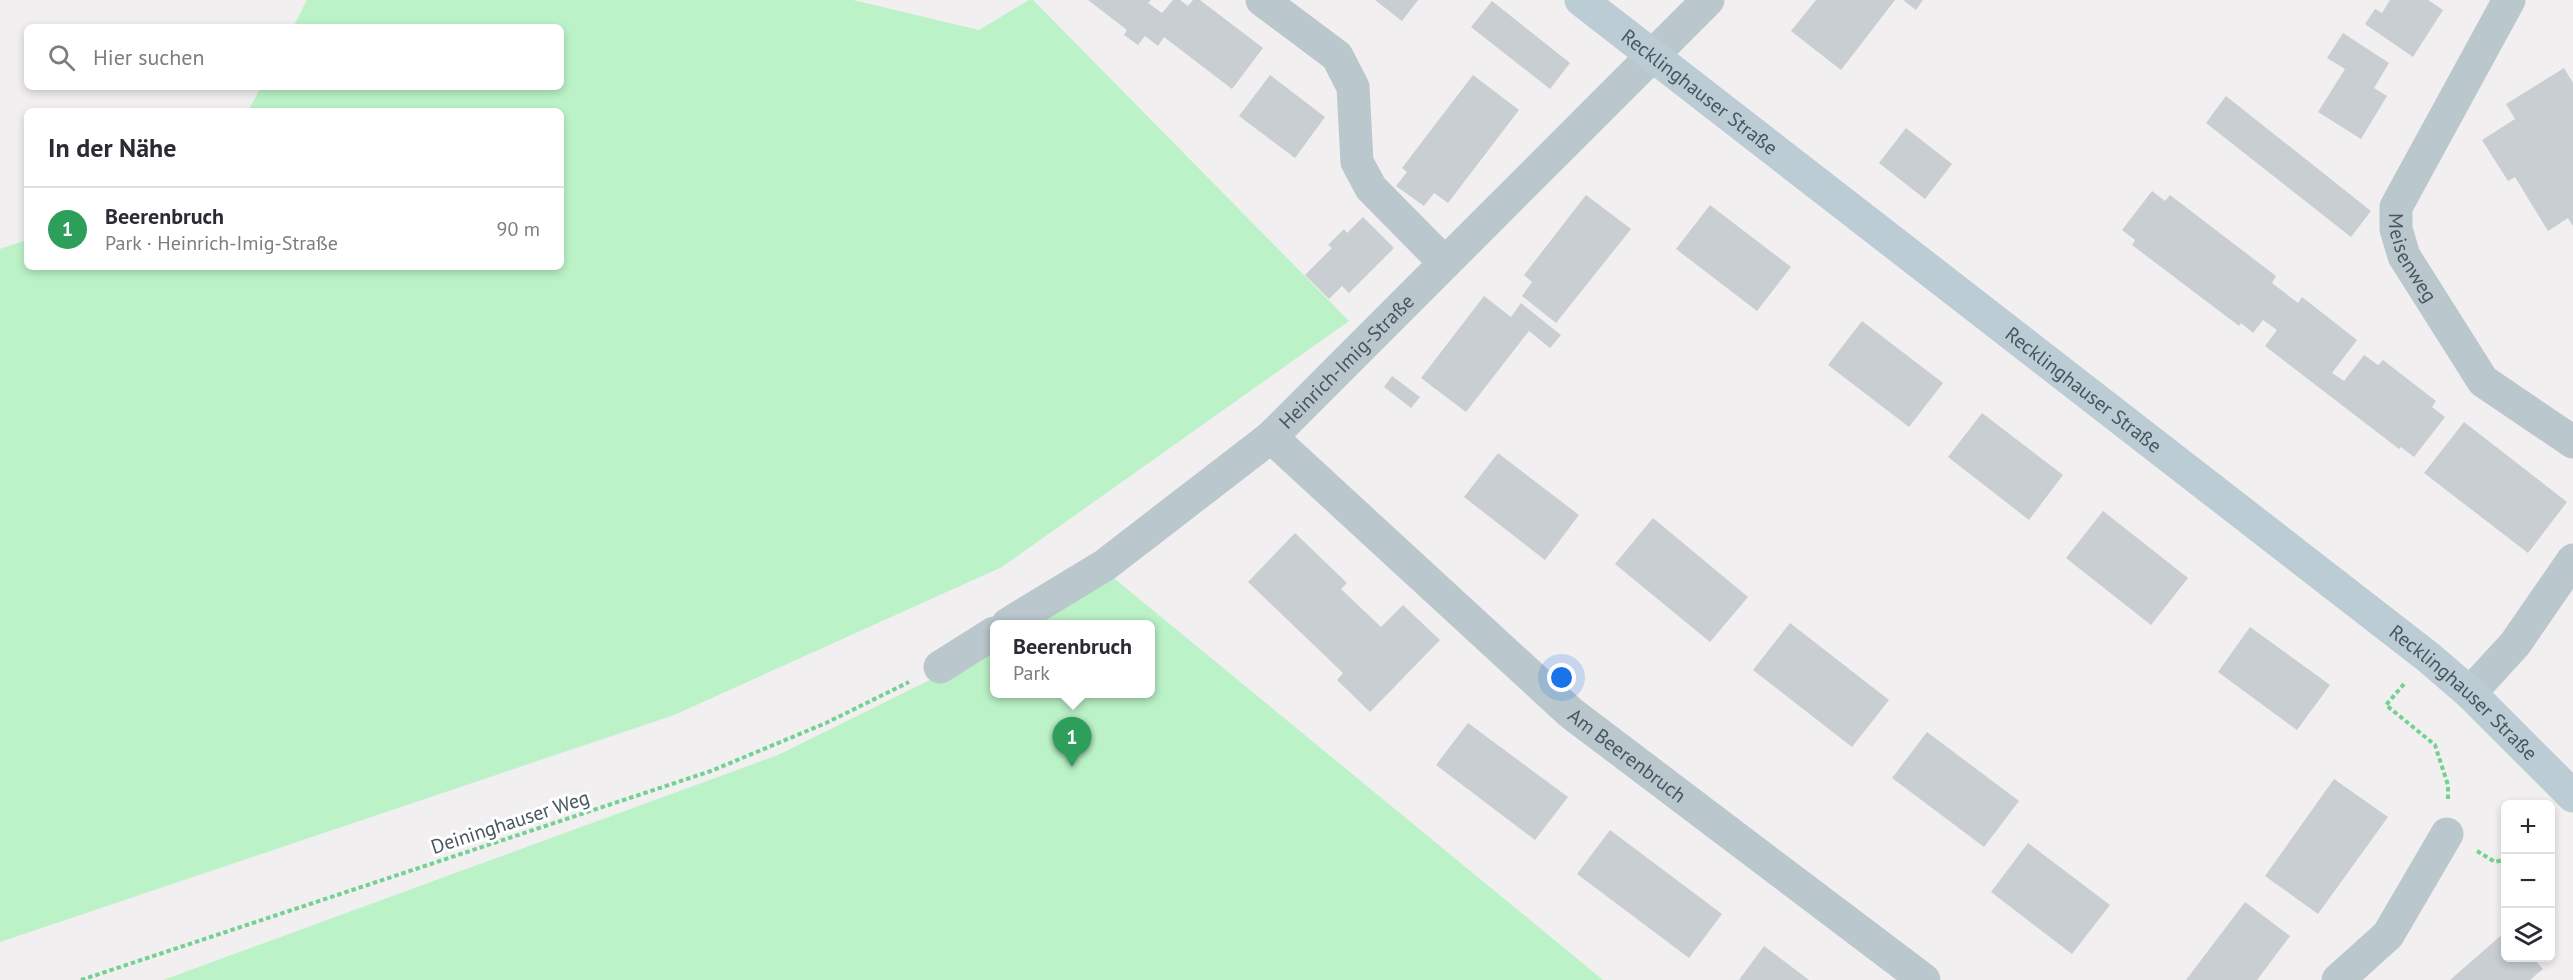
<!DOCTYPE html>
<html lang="de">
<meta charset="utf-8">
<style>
:root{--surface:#fff;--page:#f7f7f7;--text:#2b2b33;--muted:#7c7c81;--line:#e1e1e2;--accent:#0e98ed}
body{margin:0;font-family:"PT Sans",sans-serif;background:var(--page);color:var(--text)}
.controls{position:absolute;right:18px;bottom:18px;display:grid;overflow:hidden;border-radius:9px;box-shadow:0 3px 9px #0003}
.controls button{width:54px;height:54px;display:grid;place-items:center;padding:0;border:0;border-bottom:2px solid var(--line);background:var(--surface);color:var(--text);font:30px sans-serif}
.you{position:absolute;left:1562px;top:678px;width:21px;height:21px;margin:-15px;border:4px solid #fff;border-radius:50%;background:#1a73e8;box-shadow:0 0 0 9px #1a73e833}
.badge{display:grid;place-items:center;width:39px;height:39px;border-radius:50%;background:var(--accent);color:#fff;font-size:20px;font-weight:700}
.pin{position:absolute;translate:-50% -50px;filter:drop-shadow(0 2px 3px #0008)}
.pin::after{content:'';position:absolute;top:32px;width:21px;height:18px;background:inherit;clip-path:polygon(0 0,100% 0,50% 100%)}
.popup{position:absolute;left:990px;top:620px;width:165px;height:78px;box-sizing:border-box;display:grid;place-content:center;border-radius:9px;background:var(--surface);filter:drop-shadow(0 2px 4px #0005);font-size:20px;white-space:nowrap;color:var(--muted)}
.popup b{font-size:22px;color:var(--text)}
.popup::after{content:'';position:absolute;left:50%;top:100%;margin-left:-12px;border:12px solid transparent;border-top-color:var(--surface)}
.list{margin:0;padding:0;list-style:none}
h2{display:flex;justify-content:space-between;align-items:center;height:78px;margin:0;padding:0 24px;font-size:26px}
h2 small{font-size:20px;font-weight:400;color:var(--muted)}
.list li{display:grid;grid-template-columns:39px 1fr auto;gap:18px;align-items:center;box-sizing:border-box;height:84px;padding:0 24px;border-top:2px solid var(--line)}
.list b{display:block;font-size:22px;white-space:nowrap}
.list p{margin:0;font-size:20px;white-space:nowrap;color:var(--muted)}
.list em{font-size:20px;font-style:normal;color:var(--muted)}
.icon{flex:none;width:33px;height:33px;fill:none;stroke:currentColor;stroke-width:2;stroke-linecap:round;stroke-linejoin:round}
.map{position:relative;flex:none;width:2573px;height:980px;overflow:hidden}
.search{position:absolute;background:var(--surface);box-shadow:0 3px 9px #0003;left:24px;top:24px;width:540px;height:66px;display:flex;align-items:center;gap:15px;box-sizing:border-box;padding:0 21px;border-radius:9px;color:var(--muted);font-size:22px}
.panel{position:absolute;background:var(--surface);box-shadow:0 3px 9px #0003;left:24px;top:108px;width:540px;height:162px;border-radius:9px}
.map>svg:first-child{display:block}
.green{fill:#bbf2c7}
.building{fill:#c9ced2}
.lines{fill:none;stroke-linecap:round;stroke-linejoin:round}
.path{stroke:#71d291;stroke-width:4;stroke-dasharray:4.5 3;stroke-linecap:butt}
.minor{stroke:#bac7cd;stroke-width:33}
.secondary{stroke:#bcccd4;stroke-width:33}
.labels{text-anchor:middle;stroke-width:6;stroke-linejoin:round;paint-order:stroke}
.street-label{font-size:20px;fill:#46575e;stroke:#fff}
</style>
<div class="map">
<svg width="2573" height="980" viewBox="0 0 2573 980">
<rect width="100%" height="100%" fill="#f2eff0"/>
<g class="green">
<path d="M307,0H853L979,30L1029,0H1033L1349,321L1002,567L674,715L0,942V249L27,240V267H561V111H248L261,87H561V27H293Z"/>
<path d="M1110,575L1603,980H163L778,755L944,673L994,643V694H1150V624H1026Z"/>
</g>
<g class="building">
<path d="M1088,0H1151L1148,3L1162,13L1173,0H1180L1188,6L1193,0H1200L1263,48L1232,89L1164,37L1158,46L1145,36L1138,45L1124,35L1127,30Z"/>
<path d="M1375,0H1418L1402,21Z"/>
<path d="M1816,0H1895L1841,70L1791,31Z"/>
<path d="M1903,0H1923L1916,10Z"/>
<path d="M2390,0H2428L2443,10L2413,57L2365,24L2375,9L2382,13Z"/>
<path d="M1492,1L1570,63L1550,89L1471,27Z"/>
<path d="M2343,33L2389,63L2374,88L2387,96L2361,139L2318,112L2345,69L2327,58Z"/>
<path d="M2564,68L2573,83V226L2568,218L2548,231L2515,177L2508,181L2482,140L2515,119L2506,104Z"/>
<path d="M1270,75L1325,117L1295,158L1239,116Z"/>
<path d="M1473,75L1519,110L1448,203L1434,193L1424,206L1396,186L1407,172L1402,168Z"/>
<path d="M2226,96L2371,211L2351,237L2206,123Z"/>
<path d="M1906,128L1952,164L1925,199L1879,163Z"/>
<path d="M2152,191L2165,201L2170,195L2276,276L2272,283L2298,303L2302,297L2357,340L2332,373L2344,381L2364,355L2378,365L2383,360L2436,401L2432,407L2445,417L2414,457L2401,447L2399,449L2265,346L2277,330L2263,320L2253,333L2241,323L2239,326L2132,245L2135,240L2122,230Z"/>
<path d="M1586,195L1631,229L1556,323L1522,296L1532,282L1524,275Z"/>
<path d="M1710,205L1791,267L1757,311L1676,249Z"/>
<path d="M1363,217L1394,248L1349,293L1342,286L1329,299L1305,275L1332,248L1328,245L1344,229L1347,233Z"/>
<path d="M1484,296L1511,317L1521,303L1561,335L1550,348L1529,331L1466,412L1421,378Z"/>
<path d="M1862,321L1943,383L1909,427L1828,365Z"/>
<path d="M1392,376L1420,397L1411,408L1384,387Z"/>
<path d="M1982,413L2063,475L2029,520L1948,457Z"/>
<path d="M2464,422L2567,502L2528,553L2424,473Z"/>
<path d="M1498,453L1579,515L1545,560L1464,497Z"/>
<path d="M2103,511L2188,578L2151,625L2066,558Z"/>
<path d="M1653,518L1748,597L1710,642L1615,564Z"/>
<path d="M1295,533L1347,583L1341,589L1381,627L1403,605L1440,640L1370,712L1337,680L1343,673L1248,582Z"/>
<path d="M1790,623L1889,700L1852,747L1753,670Z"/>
<path d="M2250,627L2330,685L2297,730L2218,672Z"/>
<path d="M1468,723L1568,797L1535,840L1436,765Z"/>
<path d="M1927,732L2019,801L1984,847L1892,778Z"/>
<path d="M2334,779L2388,817L2318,914L2265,876Z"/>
<path d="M1610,830L1722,914L1689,958L1577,874Z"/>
<path d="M2028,843L2110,905L2072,954L1991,892Z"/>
<path d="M2245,902L2290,936L2257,980H2186Z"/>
<path d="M2505,932L2506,958H2533L2543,969L2530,980H2450Z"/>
<path d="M1764,946L1809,980H1739Z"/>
</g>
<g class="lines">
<g class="path">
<path d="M2404,684L2386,705L2435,745L2448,785V801"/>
<path d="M2477,851L2495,862L2506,859"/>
<path d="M81,980L711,771L826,723L909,682"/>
</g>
<g class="minor">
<path d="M1262,0L1337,56L1353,87L1357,162L1371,188L1445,263"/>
<path id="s1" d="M2509,0L2396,207V229L2404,256L2483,381L2573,442"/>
<path id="s2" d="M1271,437L1571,713L1924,980"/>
<path id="s3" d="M1008,624L1105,565L1271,437L1708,0"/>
<path d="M940,667L994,633"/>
<path d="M2470,693L2515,644L2573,560"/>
<path d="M2338,980L2388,935L2447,834"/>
</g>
<path class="secondary" id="s4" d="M1581,0L2428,657L2470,693L2573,796"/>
</g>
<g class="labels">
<g class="street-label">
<text dy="7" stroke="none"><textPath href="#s4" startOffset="150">Recklinghauser Straße</textPath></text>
<text dy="7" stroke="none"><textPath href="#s1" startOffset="290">Meisenweg</textPath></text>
<text dy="7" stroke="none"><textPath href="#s3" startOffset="430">Heinrich-Imig-Straße</textPath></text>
<text dy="7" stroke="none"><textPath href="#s4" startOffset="636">Recklinghauser Straße</textPath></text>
<text dy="7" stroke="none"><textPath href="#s4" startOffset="1122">Recklinghauser Straße</textPath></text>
<text dy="7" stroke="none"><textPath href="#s2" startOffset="478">Am Beerenbruch</textPath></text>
<text transform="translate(510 822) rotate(-18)" y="7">Deininghauser Weg</text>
</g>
</g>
</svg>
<div class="controls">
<button>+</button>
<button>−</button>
<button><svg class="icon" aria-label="layers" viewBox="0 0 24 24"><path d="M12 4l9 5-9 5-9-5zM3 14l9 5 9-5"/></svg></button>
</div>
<div class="you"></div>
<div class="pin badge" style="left:1072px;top:767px;background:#2e9e5b">1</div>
<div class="popup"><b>Beerenbruch</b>Park</div>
<div class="search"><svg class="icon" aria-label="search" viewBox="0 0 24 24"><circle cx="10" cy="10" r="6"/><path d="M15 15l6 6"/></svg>Hier suchen</div>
<section class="panel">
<h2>In der Nähe<small></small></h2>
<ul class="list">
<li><span class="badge" style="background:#2e9e5b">1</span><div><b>Beerenbruch</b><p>Park · Heinrich-Imig-Straße</p></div><em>90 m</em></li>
</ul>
</section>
</div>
